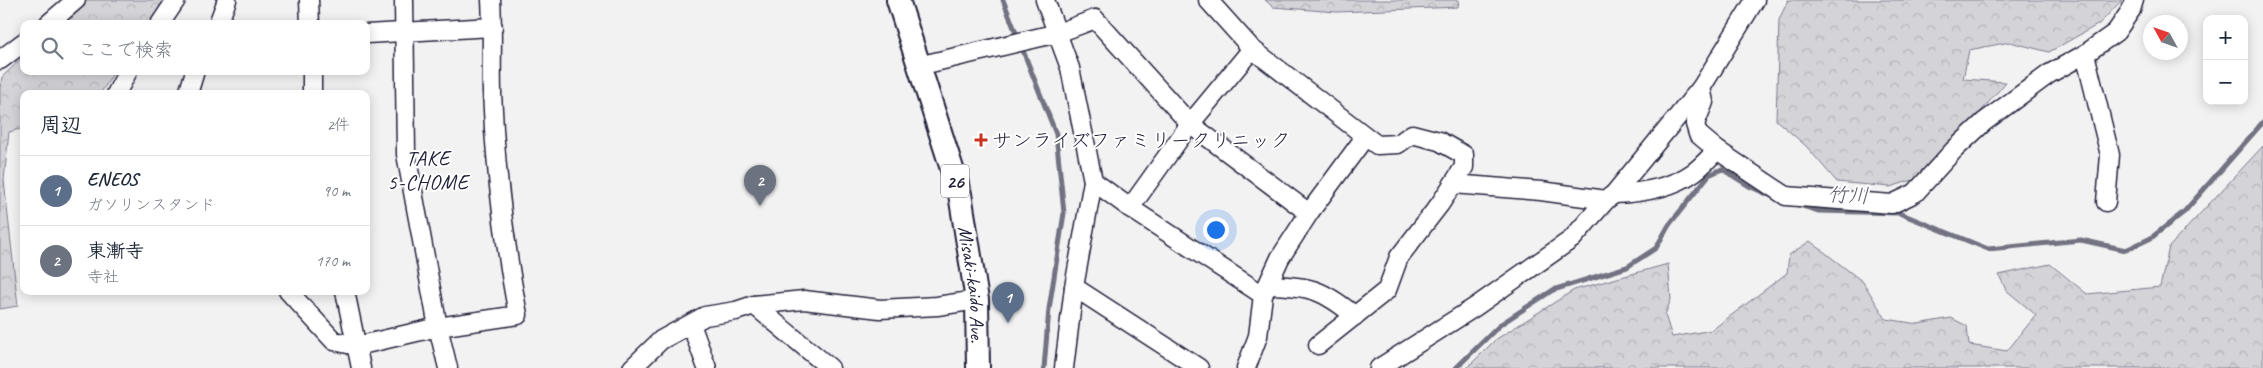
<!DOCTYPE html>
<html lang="ja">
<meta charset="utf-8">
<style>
:root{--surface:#fff;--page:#f2f2f3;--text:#1f2937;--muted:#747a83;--line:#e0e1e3;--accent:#c8321e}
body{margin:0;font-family:Caveat,"Klee One",sans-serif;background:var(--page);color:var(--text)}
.controls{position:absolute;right:15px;top:15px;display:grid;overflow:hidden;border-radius:10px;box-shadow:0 2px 12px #0003}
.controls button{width:45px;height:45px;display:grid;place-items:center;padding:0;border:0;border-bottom:1px solid var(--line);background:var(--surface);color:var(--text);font:25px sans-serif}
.compass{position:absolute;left:2143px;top:15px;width:45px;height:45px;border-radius:50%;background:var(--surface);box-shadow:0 2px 12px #0003;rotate:310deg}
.you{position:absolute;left:1215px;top:229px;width:18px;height:18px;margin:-12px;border:4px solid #fff;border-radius:50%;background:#1a73e8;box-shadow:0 0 0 8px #1a73e833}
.badge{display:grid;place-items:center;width:32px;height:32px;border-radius:50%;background:var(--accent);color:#fff;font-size:16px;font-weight:700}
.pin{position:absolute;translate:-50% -41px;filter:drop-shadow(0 1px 2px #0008)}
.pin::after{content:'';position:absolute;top:26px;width:18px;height:15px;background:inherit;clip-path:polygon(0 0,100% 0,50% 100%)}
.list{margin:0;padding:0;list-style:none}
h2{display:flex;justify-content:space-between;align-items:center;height:65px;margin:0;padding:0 20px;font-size:21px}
h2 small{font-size:16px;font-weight:400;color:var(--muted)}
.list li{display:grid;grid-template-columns:32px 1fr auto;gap:15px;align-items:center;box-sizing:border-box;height:70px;padding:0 20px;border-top:1px solid var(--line)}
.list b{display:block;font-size:19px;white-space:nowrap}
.list p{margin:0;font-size:16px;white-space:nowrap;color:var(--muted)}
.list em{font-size:16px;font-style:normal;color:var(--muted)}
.icon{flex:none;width:28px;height:28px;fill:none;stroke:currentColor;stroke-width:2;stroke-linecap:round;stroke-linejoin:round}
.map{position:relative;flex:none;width:2263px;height:368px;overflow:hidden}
.search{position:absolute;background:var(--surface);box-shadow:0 2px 12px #0003;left:20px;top:20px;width:350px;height:55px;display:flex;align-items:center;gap:12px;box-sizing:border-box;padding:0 18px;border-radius:10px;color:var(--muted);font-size:19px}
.panel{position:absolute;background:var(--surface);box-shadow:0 2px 12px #0003;left:20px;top:90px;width:350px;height:205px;border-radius:10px}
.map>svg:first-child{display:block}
.forest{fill:url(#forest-crowns);stroke:#7a7a8a}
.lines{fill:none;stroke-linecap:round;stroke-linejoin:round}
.stream{stroke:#727282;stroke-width:5}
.minor-casing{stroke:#22223b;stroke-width:21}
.major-casing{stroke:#22223b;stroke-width:26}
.minor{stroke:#fff;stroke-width:18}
.major{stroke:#fff;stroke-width:22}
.poi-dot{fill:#c8321e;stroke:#fff;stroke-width:2}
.labels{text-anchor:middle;stroke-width:4;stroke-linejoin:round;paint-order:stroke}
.shield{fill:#fff;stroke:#646476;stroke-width:1}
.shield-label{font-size:19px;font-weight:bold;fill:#22223b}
.poi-label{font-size:20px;fill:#22223b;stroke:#fff;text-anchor:start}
.street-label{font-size:20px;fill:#22223b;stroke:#fff}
.neighbourhood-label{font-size:21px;letter-spacing:1px;fill:#22223b;stroke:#fff}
.water-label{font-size:21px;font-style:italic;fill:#58586b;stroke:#fff}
</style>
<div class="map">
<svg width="2263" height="368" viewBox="0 0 2263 368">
<defs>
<pattern id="forest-crowns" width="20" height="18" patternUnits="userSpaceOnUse" patternTransform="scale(1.25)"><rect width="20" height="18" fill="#d3d3d8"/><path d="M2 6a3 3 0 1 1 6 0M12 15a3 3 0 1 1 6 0" fill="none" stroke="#b5b5ba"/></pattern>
</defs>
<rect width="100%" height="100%" fill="#f2f2f3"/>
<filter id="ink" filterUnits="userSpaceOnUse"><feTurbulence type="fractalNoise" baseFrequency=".02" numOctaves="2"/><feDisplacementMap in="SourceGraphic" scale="10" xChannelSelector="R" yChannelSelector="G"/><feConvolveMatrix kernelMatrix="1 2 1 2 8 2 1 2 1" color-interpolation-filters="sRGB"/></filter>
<g filter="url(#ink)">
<g class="forest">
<path d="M83,0H164L148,24H58Z"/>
<path d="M1265,0H1459L1458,7L1337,12L1273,7Z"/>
<path d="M1788,0H2122L2099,24L2049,52L2010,42L1969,50L1963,79L2006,82L1926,176L1890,187L1837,182L1806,146L1776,120L1779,20Z"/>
<path d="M24,56V71H115L100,94H24V128L9,132L4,180L18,306L0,309V88L2,77Z"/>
<path d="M2263,146V368H1467L1495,340L1574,290L1668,264L1671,299L1665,315L1672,337L1712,330L1787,273L1789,255L1810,241L1863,282L1886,319L1918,324L1951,318L1967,326L1969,345L2007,351L2036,315L2006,290L1999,275L2050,264L2087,294L2160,287L2169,247Z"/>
</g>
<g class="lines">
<g class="stream">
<path d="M1003,0L1056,134L1064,213L1049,309L1044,368"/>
<path d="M1796,204L1819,211L1899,213L1988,249L2081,240L2126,250L2151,238L2184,212L2263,122"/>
<path d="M1456,368L1501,324L1553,290L1627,267L1656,248L1669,225L1709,175L1722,169L1749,186L1778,199"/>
</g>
<g class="minor-casing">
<g id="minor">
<path d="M309,0L310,24"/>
<path d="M404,0L406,154L438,327L448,368"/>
<path d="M1045,0L1070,68L1093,181L1074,287L1064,368"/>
<path d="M1208,0L1252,49L1377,145L1398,144L1412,134L1439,141L1464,155V167L1440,204L1399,257L1387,290L1318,345"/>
<path d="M48,24L76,0"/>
<path d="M160,24L176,0"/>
<path d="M218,24L227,0"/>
<path d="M366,34L493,27"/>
<path d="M2085,54L2110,155L2106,202"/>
<path d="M0,60L24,42"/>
<path d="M918,66L1058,33L1095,19L1190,124L1309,213L1365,137"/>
<path d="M312,71V94"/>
<path d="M1701,88L1704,102L1695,124L1698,134L1717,150L1786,196L1892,204L1915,193L1954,150L1984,122L2049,74L2085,54L2116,32L2131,10L2134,0"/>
<path d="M116,94L128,71"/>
<path d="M188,94L195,71"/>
<path d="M1093,181L1130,208L1263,295"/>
<path d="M1453,184L1541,191L1606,200"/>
<path d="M1614,194C1640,193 1672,188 1694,172C1702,166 1710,157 1717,150"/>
<path d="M1130,208L1190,124L1252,49"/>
<path d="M1268,285C1310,286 1322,289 1355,316"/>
<path d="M1074,287L1199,368"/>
<path d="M288,291L334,341L357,346L438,327L518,315C504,241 495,167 492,92C491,61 493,31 491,0"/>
<path d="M345,291L361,368"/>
<path d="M754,305L830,368"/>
<path d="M691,324L707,368"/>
<path d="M632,368L661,340L705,316L736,311L754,305L804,300L880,309L937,306L977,300"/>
<path d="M1246,368L1258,336L1263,295L1280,258L1309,213"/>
<path d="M1379,368L1475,307L1572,239L1606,200L1614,194L1701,88L1755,0"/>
</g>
</g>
<g class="major-casing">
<g id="major">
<path id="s1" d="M898,0L960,194L977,300L978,368"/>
</g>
</g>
<use href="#minor" class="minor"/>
<use href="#major" class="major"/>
</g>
</g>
<path class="poi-dot" d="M978.5 132.5h5v5h5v5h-5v5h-5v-5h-5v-5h5z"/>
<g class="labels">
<rect class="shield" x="941" y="164.5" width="28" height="33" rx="4"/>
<g class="shield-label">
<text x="955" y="188">26</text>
</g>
<g class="poi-label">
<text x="992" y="147">サンライズファミリークリニック</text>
</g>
<g class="street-label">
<text dy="7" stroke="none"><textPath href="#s1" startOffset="295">Misaki-kaido Ave.</textPath></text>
</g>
<g class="neighbourhood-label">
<text x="428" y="165">TAKE<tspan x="428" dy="24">5-CHOME</tspan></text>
</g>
<g class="water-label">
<text transform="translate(1848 195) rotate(2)" y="7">竹川</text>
</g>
</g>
</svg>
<div class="controls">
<button>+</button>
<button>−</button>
</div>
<svg class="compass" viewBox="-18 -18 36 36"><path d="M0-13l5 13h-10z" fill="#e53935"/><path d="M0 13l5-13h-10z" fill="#747a83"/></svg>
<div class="you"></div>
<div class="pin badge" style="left:1008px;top:323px;background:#5c6f8a">1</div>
<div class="pin badge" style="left:760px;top:206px;background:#6b7280">2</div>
<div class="search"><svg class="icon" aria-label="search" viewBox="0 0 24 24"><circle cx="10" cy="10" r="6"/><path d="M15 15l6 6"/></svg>ここで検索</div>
<section class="panel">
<h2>周辺<small>2件</small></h2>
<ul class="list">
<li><span class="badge" style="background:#5c6f8a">1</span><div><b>ENEOS</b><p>ガソリンスタンド</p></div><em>90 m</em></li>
<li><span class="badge" style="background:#6b7280">2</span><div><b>東漸寺</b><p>寺社</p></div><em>170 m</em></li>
</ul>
</section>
</div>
